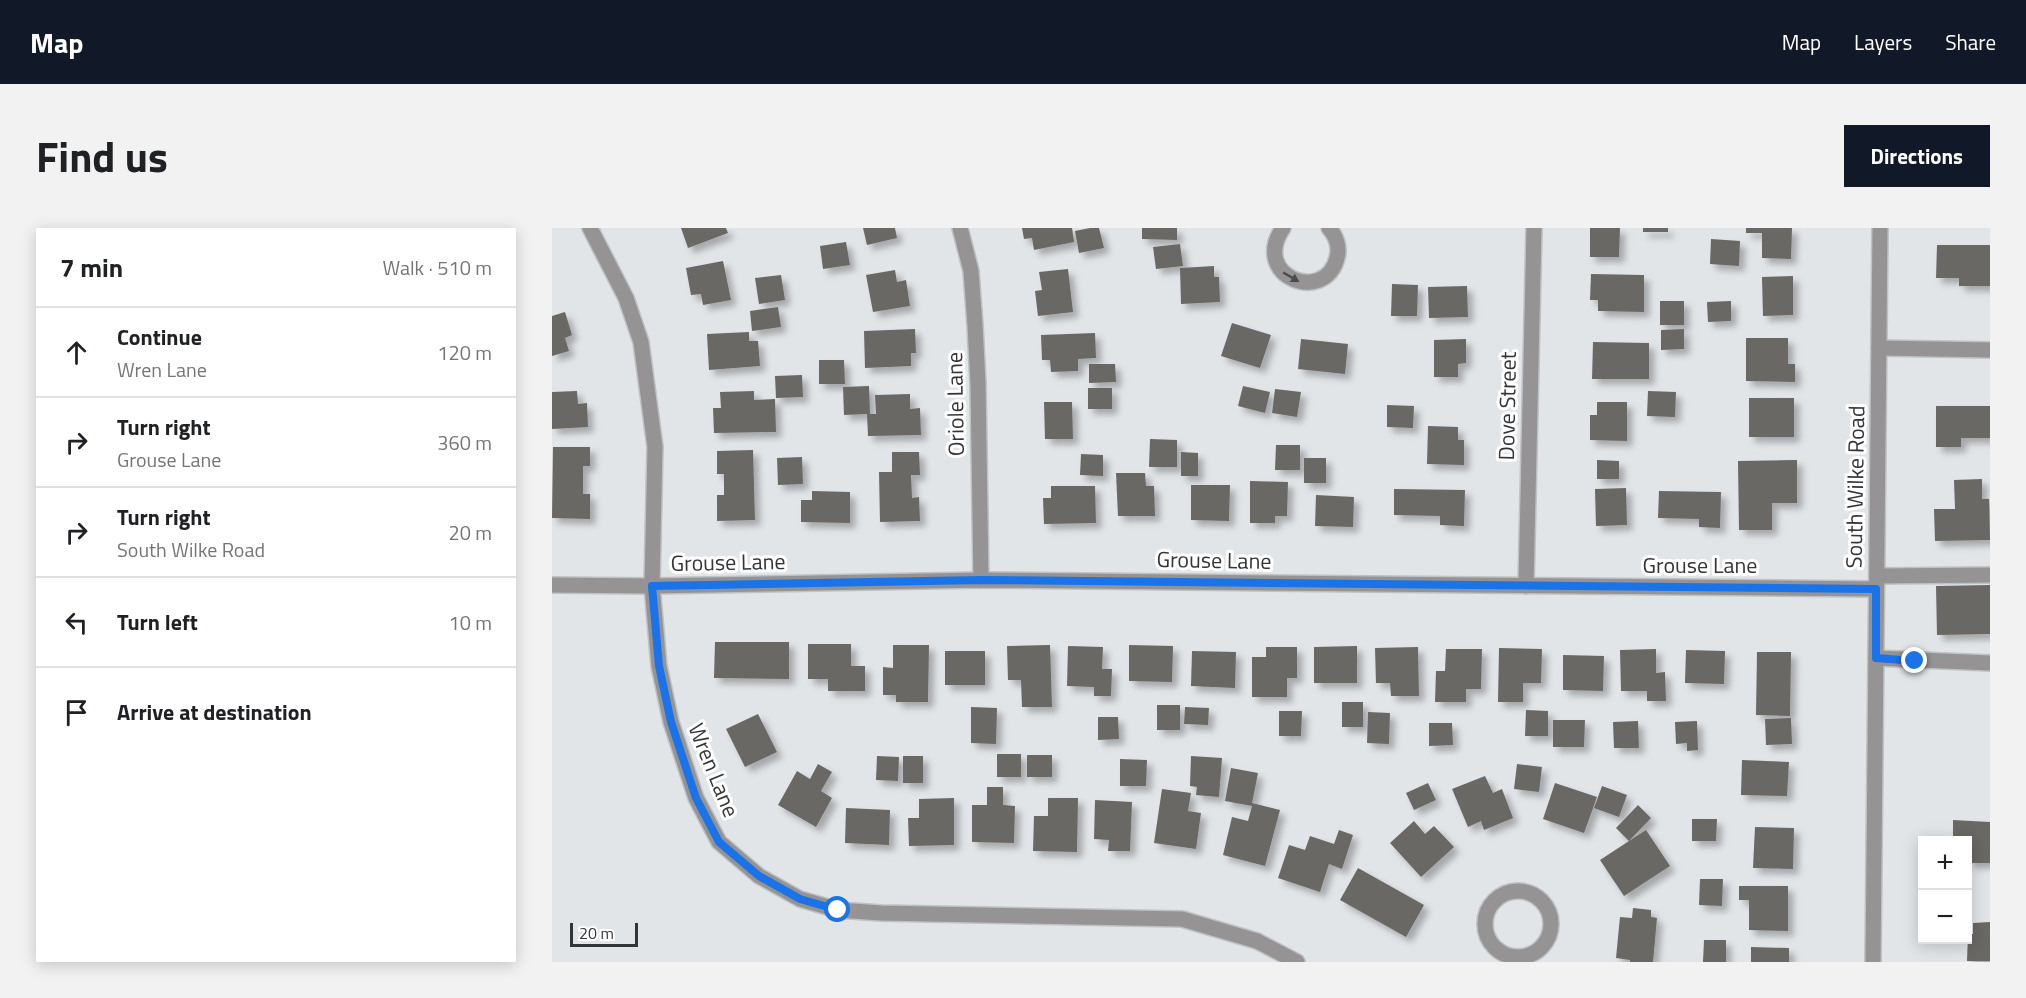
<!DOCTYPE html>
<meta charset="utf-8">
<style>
:root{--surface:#fff;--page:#f2f2f2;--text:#202124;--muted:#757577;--line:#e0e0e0;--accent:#111827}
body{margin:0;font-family:"Titillium Web",sans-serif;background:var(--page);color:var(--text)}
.controls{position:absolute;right:18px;bottom:18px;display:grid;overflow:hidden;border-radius:0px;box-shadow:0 3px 15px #0003}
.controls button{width:54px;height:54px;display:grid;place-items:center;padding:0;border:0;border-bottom:2px solid var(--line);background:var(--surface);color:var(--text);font:30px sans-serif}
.scale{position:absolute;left:18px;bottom:15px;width:68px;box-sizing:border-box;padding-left:6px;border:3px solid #343537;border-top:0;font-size:16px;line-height:21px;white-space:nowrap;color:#343537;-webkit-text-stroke:4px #fff;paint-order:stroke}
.stop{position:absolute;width:18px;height:18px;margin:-14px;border:4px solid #1a73e8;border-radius:50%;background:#fff}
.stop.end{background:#1a73e8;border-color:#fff;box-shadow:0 2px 6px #0008}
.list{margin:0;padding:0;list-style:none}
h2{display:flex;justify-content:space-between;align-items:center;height:78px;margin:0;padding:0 24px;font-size:26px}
h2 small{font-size:20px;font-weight:400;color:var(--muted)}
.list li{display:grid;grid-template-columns:39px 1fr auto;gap:18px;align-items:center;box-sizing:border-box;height:90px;padding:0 24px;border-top:2px solid var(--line)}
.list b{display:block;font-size:22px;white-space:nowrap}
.list p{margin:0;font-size:20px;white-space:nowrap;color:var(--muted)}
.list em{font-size:20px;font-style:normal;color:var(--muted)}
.icon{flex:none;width:33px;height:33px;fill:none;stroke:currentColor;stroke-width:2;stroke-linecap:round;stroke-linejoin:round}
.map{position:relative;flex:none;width:1438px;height:734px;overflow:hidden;border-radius:0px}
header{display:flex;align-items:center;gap:36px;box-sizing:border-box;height:84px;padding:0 30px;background:var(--accent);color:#fff}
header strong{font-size:28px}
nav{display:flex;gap:33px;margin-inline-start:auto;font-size:21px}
.intro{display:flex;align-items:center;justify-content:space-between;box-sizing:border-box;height:144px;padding:0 36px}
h1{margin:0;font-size:42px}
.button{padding:15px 27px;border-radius:0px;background:var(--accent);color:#fff;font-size:21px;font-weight:700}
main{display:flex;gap:36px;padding:0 36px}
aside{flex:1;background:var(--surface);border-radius:0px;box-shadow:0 3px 15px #0003}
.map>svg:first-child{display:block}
.building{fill:#6a6765;filter:url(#shadow)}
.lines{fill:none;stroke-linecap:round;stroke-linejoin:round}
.minor-casing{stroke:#bfc2c5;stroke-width:18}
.minor{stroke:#959393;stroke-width:15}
.oneway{fill:#4c4c4e}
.route{stroke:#1a73e8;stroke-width:8}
.labels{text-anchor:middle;stroke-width:6;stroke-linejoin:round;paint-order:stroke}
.street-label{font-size:22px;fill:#343537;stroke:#fff}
</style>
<header>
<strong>Map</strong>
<nav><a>Map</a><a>Layers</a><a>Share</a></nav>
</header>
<div class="intro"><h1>Find us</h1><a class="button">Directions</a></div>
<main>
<aside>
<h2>7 min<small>Walk · 510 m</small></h2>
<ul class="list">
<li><svg class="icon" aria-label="ahead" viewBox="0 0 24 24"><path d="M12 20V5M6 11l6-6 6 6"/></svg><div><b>Continue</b><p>Wren Lane</p></div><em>120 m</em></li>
<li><svg class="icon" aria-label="right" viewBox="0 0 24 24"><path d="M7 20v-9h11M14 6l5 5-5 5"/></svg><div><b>Turn right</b><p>Grouse Lane</p></div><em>360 m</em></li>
<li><svg class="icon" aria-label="right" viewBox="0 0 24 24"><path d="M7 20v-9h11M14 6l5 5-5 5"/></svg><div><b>Turn right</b><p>South Wilke Road</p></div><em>20 m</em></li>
<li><svg class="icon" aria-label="left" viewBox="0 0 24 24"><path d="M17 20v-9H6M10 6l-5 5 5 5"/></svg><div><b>Turn left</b></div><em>10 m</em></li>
<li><svg class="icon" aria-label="arrive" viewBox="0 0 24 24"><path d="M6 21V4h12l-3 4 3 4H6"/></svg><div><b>Arrive at destination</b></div></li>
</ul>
</aside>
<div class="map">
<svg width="1438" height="734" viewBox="0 0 1438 734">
<defs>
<filter id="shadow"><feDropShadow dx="5.5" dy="5.5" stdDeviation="3" flood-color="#0004"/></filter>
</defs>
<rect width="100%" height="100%" fill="#e2e5e8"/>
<g class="building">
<path d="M129,0H174L176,5L136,20Z"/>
<path d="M311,0H343L345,10L315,17Z"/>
<path d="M470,0H520L522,14L482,22L480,10L472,11Z"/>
<path d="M538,0H547L552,20L527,25L523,3Z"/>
<path d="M590,0H625V12L590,11Z"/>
<path d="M1038,0H1068L1067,29H1038Z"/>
<rect x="1091" y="0" width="25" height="4"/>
<path d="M1194,0H1240L1239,31L1210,30V5H1194Z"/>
<path d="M1159,11L1188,13L1187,38L1158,36Z"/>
<path d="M294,14L298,37L271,41L268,18Z"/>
<path d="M628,16L631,38L604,41L601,19Z"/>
<path d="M1385,17H1438V58H1407V50H1384Z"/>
<path d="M171,33L179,72L151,77L149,66L139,67L134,40Z"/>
<path d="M662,38V49H667L668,74L629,76L628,40Z"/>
<path d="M516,41L521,84L486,88L483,63L490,62L487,44Z"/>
<path d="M343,42L345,54L354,52L358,78L321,84L314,47Z"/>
<path d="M1039,46L1092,47V84L1046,83V72H1038Z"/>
<path d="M229,47L233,72L207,76L203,50Z"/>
<path d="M1241,48V87L1211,88L1210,49Z"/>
<path d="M840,56L866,57L865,88H839Z"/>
<path d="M915,58L916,89L877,90L876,59Z"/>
<rect x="1108" y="73" width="24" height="24"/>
<path d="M1179,73V93L1156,94L1155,74Z"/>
<path d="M226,79L229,99L200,103L198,83Z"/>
<path d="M13,84L20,107L13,110L17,123L0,128V88Z"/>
<path d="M680,95L719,107L708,140L669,128Z"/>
<path d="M363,101L364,125H359V138L313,140L312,103Z"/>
<path d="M1132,101V121L1109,122V102Z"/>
<path d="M197,104V113H206L208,138L157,142L155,106Z"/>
<path d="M543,105L544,130L526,131V143L499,144L498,132H490L489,107Z"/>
<path d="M1194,110H1236V136H1243V154L1194,153Z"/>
<path d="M749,111L796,116L793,146L746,141Z"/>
<path d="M914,111V135L906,136V149H882V112Z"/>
<path d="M1041,114L1097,115V151H1040Z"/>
<path d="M267,132H292L293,156H267Z"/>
<path d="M537,136H563L564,154L537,155Z"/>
<path d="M250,147L251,169L224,170L223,148Z"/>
<path d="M317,158L318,186H324L323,167L358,166V181L368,180L369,207L316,208L315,186L292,187L291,159Z"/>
<path d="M691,158L718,164L713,185L686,178Z"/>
<rect x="536" y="160" width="24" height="21"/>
<path d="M723,161L749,164L745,189L720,185Z"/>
<path d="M25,163L26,176L35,175L36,199L0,201V164Z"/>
<path d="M202,163V172L223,171L224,204L162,205L161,180H169L168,164Z"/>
<path d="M1096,163L1124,164L1123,189L1095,188Z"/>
<rect x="1197" y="170" width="45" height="39"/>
<path d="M492,174H520L521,211H493Z"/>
<path d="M1045,174H1075V213L1038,212V187H1045Z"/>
<path d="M835,177L862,178L861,200L835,199Z"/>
<path d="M1384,178H1438V210H1409V219H1384Z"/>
<path d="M876,198L906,199V212H912V237L875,236Z"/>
<path d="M598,211L625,212V239H597Z"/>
<path d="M724,217H748V242H723Z"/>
<path d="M1,219H38V238H31V266H38V291L0,290Z"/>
<path d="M201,222L203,292L165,293V267H172V246H165V223Z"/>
<path d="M340,224H367L368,247H359L360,270L367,269L368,293L328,294L327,244H340Z"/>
<path d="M629,224L646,225V248H629Z"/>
<path d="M529,226L551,227V248L528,247Z"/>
<path d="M250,229L251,256L226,257L225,230Z"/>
<rect x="752" y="230" width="22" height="25"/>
<path d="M1045,232L1067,233V251H1045Z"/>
<path d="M1245,232V275H1220V302H1187L1186,233Z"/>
<path d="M564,245H593L594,258H602L603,288H566Z"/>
<path d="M1430,251V271H1437L1438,312L1383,313L1382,281H1403L1402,252Z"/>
<path d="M698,253L736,254L735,288H723V295H698Z"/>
<path d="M639,257H678L677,293L639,292Z"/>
<path d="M499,258H543L544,295L492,296L491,270H499Z"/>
<path d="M1074,260L1075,297L1044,298L1043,261Z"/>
<path d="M842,261L913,262L912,298L888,297V288L842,287Z"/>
<path d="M260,263L298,264V295L249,294V272H260Z"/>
<path d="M1107,263L1169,264L1168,300L1147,299V291L1106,290Z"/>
<path d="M764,267L802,269L801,299L763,298Z"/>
<path d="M1438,357V406L1385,407L1384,358Z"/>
<path d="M163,414H237V451L162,450Z"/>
<path d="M256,416H299V438H313V463H276V451H256Z"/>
<path d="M341,417H377L376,474H344V467H331V439L341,440Z"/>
<path d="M498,417L500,479H470L469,452H456L455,418Z"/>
<path d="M577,417L621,418L620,454L577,453Z"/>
<path d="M516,418L551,419L550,441H560L559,468H542V459L515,458Z"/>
<path d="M805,418V455H762V419Z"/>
<path d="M714,419H745V450H735V469H700V429H714Z"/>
<path d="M866,419L867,468H839L838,455H824L823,420Z"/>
<path d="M947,420L990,421L989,455H971V474H946Z"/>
<path d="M894,421H930L929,461H914V474H883L884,443H893Z"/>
<path d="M1104,421V445L1113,444L1114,473H1095V463H1069L1068,422Z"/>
<path d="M1134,422L1173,423L1172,456L1133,455Z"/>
<rect x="393" y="423" width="40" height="34"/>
<path d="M640,423L684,424L683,460L639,458Z"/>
<path d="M1205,424H1239L1238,488L1204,487Z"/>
<path d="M1011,427L1052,428L1051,463L1011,462Z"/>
<rect x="790" y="474" width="21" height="25"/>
<rect x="605" y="477" width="23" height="25"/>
<path d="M419,479L445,480L444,516L419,515Z"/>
<path d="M633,479L657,480L656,497L632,496Z"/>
<path d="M974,482L996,483V508H973Z"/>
<path d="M727,483H750L749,508H727Z"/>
<path d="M816,484L838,485L837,516L815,515Z"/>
<path d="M206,486L225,524L193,539L174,501Z"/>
<path d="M546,489H566L567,511L546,512Z"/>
<path d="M1239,490L1240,516L1214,517L1213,491Z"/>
<path d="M1001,492H1033L1032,519H1001Z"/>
<path d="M1086,493L1087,520H1062L1061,494Z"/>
<path d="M1145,493L1146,522L1135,523V515L1124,516L1123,494Z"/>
<path d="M877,495H900L901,517L877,518Z"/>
<rect x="445" y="526" width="24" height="23"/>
<rect x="475" y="527" width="25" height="22"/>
<path d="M325,528L347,529L346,553L324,552Z"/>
<rect x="351" y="528" width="20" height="27"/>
<path d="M639,528L670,530L667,569L644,567L645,559L638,558Z"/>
<path d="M568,531L595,532L594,558H568Z"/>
<path d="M1190,532L1237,534L1235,568L1189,567Z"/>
<path d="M266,536L280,544L269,563L280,570L264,599L226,577L245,543L258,551Z"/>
<path d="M965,536L990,539L987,564L962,561Z"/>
<path d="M679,540L706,545L700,575L728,582L713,638L671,627L680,589L696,593L700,578L673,573Z"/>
<path d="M933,548L941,565L950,561L961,590L932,602L929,593L916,599L900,561Z"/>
<path d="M876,555L884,572L862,582L854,565Z"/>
<path d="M1003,555L1045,569L1032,605L991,591Z"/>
<path d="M1050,558L1075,567L1067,589L1042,580Z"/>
<path d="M435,559H451V577L463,578L462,615L420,614V577H435Z"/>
<path d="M610,561L639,565L636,583L649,585L644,621L602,615Z"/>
<path d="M402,570V617L357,618L356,590H367V571Z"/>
<path d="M496,570H526L525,624L481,623L482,588H496Z"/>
<path d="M543,572L580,574L578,623H556L557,612L542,611Z"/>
<path d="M1086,577L1099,590L1077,613L1094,602L1118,638L1072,668L1048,632L1077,613L1064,600Z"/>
<path d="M294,580L338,582L337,617L293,615Z"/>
<path d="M1140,591H1165L1164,613H1140Z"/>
<path d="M1401,592L1438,594V635H1416V612H1401Z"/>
<path d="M862,593L873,606L882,598L902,619L869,649L838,615Z"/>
<path d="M1203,599L1242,600L1241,641L1201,640Z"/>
<path d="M787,602L801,607L790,641L777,636L768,664L726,650L737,617L753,622L758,608L782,616Z"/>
<path d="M806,640L872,677L854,709L788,672Z"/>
<path d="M1148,651H1171L1170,678L1147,677Z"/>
<path d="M1187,658H1236V703L1197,702V672H1187Z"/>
<path d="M1081,680L1099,682V689L1105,690L1101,734H1078V732L1064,730L1068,689L1080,690Z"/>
<path d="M1438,694V733H1415L1416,706H1421V695Z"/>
<path d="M1152,712H1174V734H1151Z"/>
<path d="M1199,719L1237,720V734H1199Z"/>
</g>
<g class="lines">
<g class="minor-casing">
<g id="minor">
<path d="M38,0L74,70L89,114L103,219L100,358L107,438L119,494L144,570L167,614L207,648L248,671L286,682L329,685L630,691L705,713L745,734"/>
<path d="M408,0L419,43L423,97L426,155L429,352"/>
<path d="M731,0C698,49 773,77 785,30C788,19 784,8 777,0"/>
<path d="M1327,120L1438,122"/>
<path d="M1325,348L1438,347"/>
<path d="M0,357L100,358L429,352L1324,361"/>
<path d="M974,358L982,0"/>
<path d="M1324,430L1438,435"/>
<circle cx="966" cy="696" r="33"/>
<path d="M1321,734L1328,0"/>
</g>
</g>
<use href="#minor" class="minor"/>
</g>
<defs><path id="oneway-solid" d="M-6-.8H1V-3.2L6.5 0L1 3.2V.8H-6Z" transform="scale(1.5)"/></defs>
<use class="oneway" href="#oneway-solid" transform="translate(739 49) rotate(30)"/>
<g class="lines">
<path class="route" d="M286,682L248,671L207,648L167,614L144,570L119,494L107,438L100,358L429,352L1324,361V430L1363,433"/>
</g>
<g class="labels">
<g class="street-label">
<text transform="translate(403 176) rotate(-91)" y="8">Oriole Lane</text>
<text transform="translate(955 178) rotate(-89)" y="8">Dove Street</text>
<text transform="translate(1303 259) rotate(-89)" y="8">South Wilke Road</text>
<text transform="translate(662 332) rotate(1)" y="8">Grouse Lane</text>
<text transform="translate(176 334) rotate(-1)" y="8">Grouse Lane</text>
<text x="1148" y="345">Grouse Lane</text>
<text transform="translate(162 542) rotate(68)" y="8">Wren Lane</text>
</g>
</g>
</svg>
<div class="controls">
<button>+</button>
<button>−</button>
</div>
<div class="scale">20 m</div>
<div class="stop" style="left:286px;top:682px"></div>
<div class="stop end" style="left:1363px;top:433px"></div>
</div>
</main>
